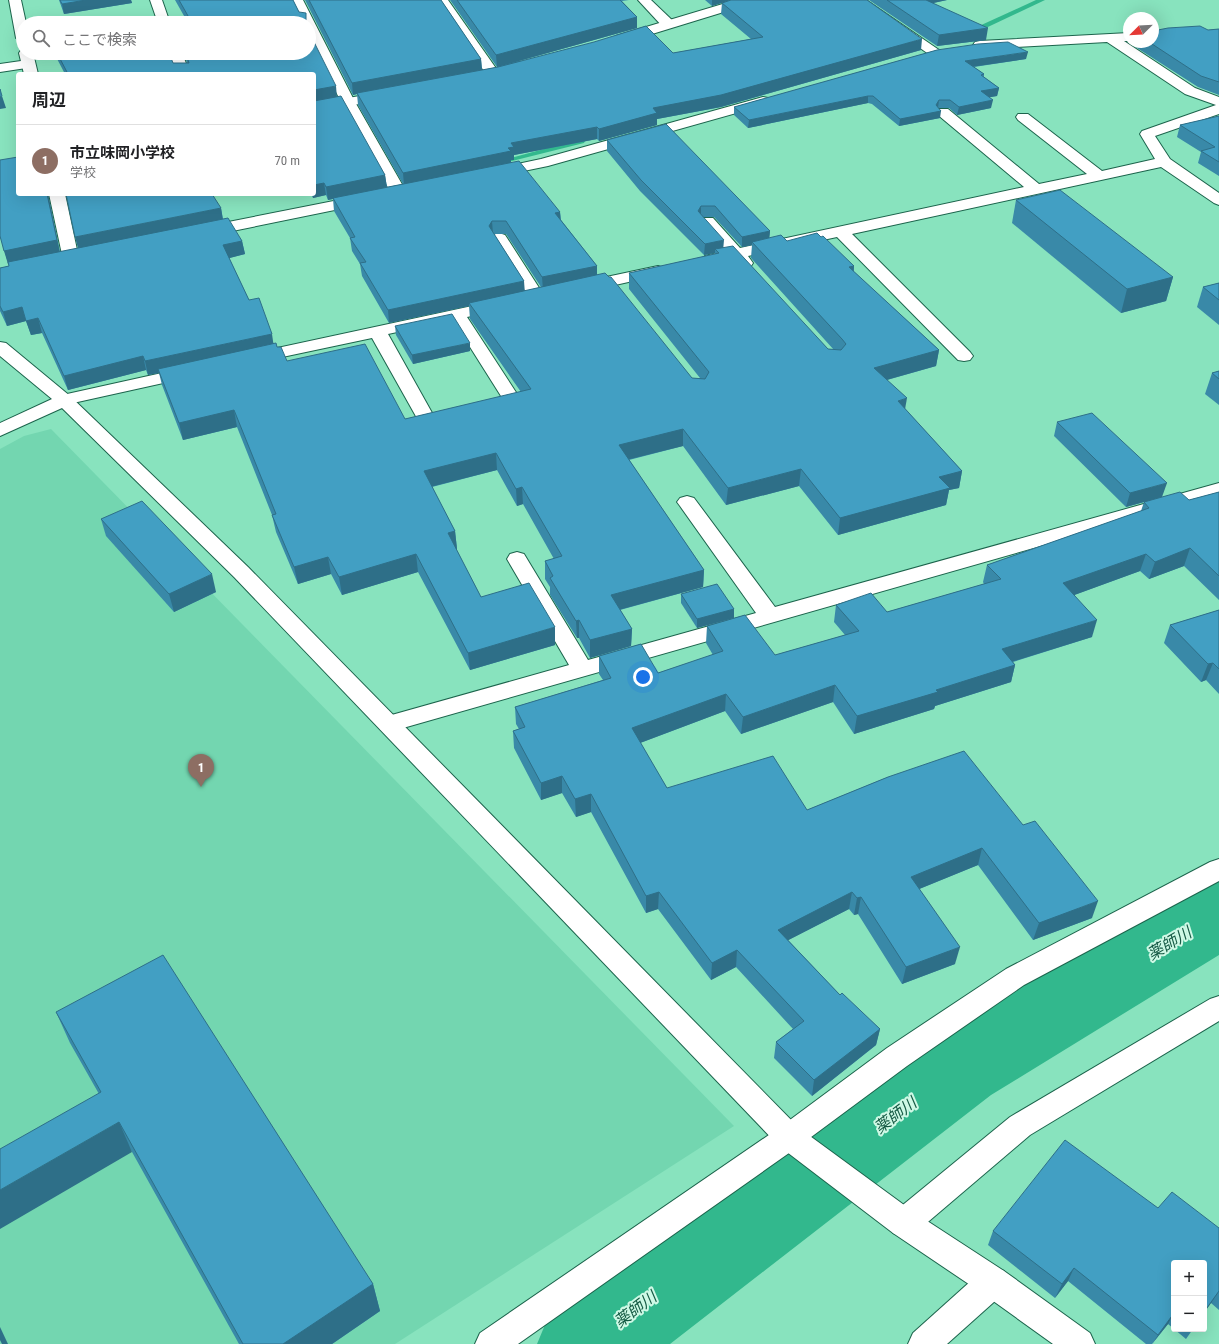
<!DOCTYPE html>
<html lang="ja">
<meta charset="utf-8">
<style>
:root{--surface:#fff;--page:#f2f2f2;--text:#202124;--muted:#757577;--line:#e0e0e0;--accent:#111827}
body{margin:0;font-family:"Roboto Condensed","Noto Sans JP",sans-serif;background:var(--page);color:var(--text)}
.controls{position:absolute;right:12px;bottom:12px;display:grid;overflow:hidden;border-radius:4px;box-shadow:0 4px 16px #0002}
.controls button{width:36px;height:36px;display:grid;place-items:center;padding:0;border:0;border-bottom:1px solid var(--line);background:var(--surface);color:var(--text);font:20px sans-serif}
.compass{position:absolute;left:1123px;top:12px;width:36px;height:36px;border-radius:50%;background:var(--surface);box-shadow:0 4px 16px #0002;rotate:246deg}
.you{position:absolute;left:643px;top:677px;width:14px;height:14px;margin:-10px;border:3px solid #fff;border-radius:50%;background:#1a73e8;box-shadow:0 0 0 6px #1a73e833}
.badge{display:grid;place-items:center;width:26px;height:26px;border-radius:50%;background:var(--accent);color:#fff;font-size:13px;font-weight:700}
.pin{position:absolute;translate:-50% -33px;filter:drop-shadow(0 1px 2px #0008)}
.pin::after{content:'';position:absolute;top:21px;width:14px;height:12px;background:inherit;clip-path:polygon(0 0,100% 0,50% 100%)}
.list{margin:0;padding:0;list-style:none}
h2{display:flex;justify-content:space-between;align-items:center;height:52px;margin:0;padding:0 16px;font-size:17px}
h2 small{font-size:13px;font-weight:400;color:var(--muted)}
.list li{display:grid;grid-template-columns:26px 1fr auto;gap:12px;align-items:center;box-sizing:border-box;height:72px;padding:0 16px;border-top:1px solid var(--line)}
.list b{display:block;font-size:15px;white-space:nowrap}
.list p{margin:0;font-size:13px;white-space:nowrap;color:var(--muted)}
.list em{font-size:13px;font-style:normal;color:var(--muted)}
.icon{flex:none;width:22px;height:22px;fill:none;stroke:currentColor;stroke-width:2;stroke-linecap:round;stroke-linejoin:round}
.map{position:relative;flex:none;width:1219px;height:1344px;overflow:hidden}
.search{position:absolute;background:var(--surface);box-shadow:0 4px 16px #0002;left:16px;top:16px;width:300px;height:44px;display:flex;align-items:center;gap:10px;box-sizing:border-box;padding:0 14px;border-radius:22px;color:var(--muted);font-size:15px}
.panel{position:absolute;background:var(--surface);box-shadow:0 4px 16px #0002;left:16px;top:72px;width:300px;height:124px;border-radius:4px}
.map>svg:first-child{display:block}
.built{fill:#73d6b0}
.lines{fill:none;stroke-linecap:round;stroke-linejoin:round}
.stream{fill:#32b88d;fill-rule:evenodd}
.river{fill:#32b88d;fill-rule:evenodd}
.minor-casing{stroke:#1c644c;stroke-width:2}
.tertiary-casing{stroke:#1c644c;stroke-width:2}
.minor{fill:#fff;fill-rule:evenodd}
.tertiary{fill:#fff;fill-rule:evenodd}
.wall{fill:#3989a8;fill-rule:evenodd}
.shaded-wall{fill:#2e6f88}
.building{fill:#429fc3;stroke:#2e6f88}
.labels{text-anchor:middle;stroke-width:4;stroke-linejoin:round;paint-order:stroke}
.near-water-label{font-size:16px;font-style:italic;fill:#155a44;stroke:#cff9e6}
</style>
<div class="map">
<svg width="1219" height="1344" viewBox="0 0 1219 1344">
<rect width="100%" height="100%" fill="#88e3be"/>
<path class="built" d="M51,429L734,1126L395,1344H0V449L24,436Z"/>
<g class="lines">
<g class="stream">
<path d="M1036,0H1045L973,34L966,32Z"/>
<path d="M581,139L585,141L584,143L500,164L496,162Z"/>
</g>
<path class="river" d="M1219,880V955L991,1095L670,1344H537L552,1308L929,1039L1190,889Z"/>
<g class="minor-casing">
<g id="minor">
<path d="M150,0H162L170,23H158Z"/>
<path d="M291,0H303L355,102L407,193L404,196H394L391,193L341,102L309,37V23H302Z"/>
<path d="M436,0H448L500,74L498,77H488Z"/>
<path d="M638,0H651L673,21L674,24L673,27H663Z"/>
<path d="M852,0H866L942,52L940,55H930Z"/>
<path d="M1129,33V41H1124L1195,88L1219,97V114L1155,136L1170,159L1219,193V205L1214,203L1161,167L852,234L970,352L973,356L970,360L964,361L958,360L837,237L748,256L753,263L751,266C742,269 739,266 733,259L711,264L705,262L703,259L705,256L725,251L699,221L701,218H713L740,248L1024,187L938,115L936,112L938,109H948L1039,184L1087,174L1018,120L1016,117L1018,114H1028L1102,171L1155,159L1140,134L1142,131L1216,105L1185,94L1107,42L980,49L975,48L973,45L975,42L980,41Z"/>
<path d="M168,53H182L190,74H176Z"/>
<path d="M28,60L33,61L35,64L33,67L0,72V64Z"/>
<path d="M763,97L768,98L770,101L768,104L548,166L495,177L490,176L488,173L490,170L541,159Z"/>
<path d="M364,195L369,197L372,200L369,203L203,237L197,235L195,232L197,229L203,227Z"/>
<path d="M499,233L505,235L507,238L545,297L543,301L537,302L531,301L529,297L491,238L493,235Z"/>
<path d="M658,266L664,268L666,271L664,274L584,292L578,291L576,287L578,283Z"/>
<path d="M500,300L506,301L508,305L506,309L467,317L521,400L518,404L512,405L506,404L453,320L388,334L436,420L434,424L427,426L420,424L418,420L372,338L254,363L248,362L245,358L248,354L254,353Z"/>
<path d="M189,367L195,368L198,372L195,376L64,405L58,404L55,400L58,396Z"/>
<path d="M1219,483V495L389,732L381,730L378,724L381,718L569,665L507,559L510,554L517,552L524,554L588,660L756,613L680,506L677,502L680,498L687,496L694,498L775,607Z"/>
<path d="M1219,859V881L1024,985L907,1066L799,1146L518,1344H475L480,1333L779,1128L887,1048L1006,969L1210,862Z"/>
<path d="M1219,996V1021L1030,1135L915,1233L904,1237L893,1233L889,1223L893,1213L1010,1117L1210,999Z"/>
<path d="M993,1267L1004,1271L1008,1282L1004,1293L947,1344H908L913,1333L982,1271Z"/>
</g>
</g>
<g class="tertiary-casing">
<g id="tertiary">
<path d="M9,0H21L26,23H23V42L16,38Z"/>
<path d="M736,0H755L753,3L626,42L621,43L614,39L616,36Z"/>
<path d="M21,50H23V53H33L38,74H24L19,53Z"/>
<path d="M388,91L393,92L395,95L393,98L314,112V104Z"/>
<path d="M49,194H65L79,259L77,262L71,264L65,262L63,259Z"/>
<path d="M0,342L6,343L70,396L248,567L799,1128L915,1213L1004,1271L1090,1333L1095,1344H1053L982,1293L893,1233L779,1146L234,577L62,408L0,436V423L52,399L0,356Z"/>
</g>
</g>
<use href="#minor" class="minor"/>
<use href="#tertiary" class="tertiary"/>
</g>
<g class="wall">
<path d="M59,0H131L132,3L64,14Z"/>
<path d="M175,0H293L299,12L307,23H188Z"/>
<path d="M305,0H441L481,59L482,70L497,67L450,0H629L622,1L637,17V28L519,61L673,53L751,39L721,14L722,3L921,50L721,107L657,119V125L599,141L597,139L514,155V160H511V162L560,212L561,220L597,266V275L692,378H700L629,289V273L715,254V253L704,255L640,191L607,151V140L770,231L769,238L787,241L854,266V272L939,350L936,366L887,380L905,409L962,471L959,488L949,490L946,505L838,535L799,486L726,505L683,446L629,460L704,570L703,587L620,610L632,629L631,646L590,658L579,638H577L550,595V587L545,579V561L554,559L523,504L517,506L497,470L432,487L455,531L457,549H456L481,597L555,645L470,670L418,572L342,595L331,574L298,584L276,532L272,515L237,427L183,440L162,385L159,373L148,375L146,370L68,390L42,333L31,335L26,321L7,326L0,311V268L9,266L0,236L18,194H48L60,252L78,248L75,237L221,208L223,219L242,241L245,254L229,258L249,300L274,344L277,347L287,361L405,419L521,392L470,319L469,306L389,323L362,276L360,264L352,251L350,238L334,211L333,199L328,200L326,195L313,198L311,194H314V74H65L54,53H98L101,58L173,63H187L184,53H309L337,97L385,175L387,187L403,184L358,105L357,94L353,95ZM703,217H714L742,247L752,245L751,258L834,350L828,349L723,248ZM494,234H506L541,287L524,291V281Z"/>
<path d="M705,0H731L712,6Z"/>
<path d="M869,0H947L933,3L986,40L937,46Z"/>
<path d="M1219,29V95L1198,87L1134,46L1135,42H1153L1208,30Z"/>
<path d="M937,50L1026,59L974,67L984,74V77L999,88L997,96L989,97L991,108L957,115L949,108H938L940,118L899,126L872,104L868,103L748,128L734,115V107Z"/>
<path d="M1219,116V176L1198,163L1201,152L1177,137L1180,125Z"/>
<path d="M1016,200L1173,277L1166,301L1121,313L1012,223Z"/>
<path d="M1219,283V325L1197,307L1203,287Z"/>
<path d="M395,326L470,351L413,364L396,335Z"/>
<path d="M1219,371V405L1205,394L1212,373Z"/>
<path d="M1057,422L1162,497L1189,500L1219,492V600L1184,566L1149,579L1140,571L1074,595L1092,637L1013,662L1015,665L1011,682L935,706L934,709L854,734L833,702L741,734L725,711L640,743L667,788L807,810L888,777L1092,918L1033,940L978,865L919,889L955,964L902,984L858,914L854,915L849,909L788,940L840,995L880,1029L876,1045L812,1096L774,1058L776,1042L793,1029L736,967L711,980L658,909L646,913L591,812L576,817L562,793L541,800L514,748L513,731L519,729L516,724L515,707L603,680L599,674V656L658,673L713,655L706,643L707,626L775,655L845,635L834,622L836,605L887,612L984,584L983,582L987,565L1141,511L1144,502L1126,507L1054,436Z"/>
<path d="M101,519L216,592L174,612L106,536Z"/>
<path d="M681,594L734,609V618L697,628L681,603Z"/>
<path d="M1219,610V694L1206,680L1201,682L1164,643L1170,625Z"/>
<path d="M56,1012L373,1284L380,1311L332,1344H239L132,1152L70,1043Z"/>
<path d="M1158,1208L1219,1228V1310L1211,1303L1174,1263V1329H1193L1186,1339L1168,1324L1152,1344H1146L1068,1281L1055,1298L988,1245L993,1231Z"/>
</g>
<g class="shaded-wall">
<path d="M86,0H131L132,3L64,14L62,4Z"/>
<path d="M712,0H731L712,6Z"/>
<path d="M916,0H947L915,7Z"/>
<path d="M637,17V28L497,67L496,55Z"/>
<path d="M988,28L986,40L937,46L939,35Z"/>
<path d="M922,39L921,50L721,107L657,119V125L599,141V129L653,108Z"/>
<path d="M1028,52L1026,59L964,68L965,61Z"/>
<path d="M481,59L482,70L357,93V94L353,95L352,83Z"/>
<path d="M336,86L337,98L314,103V90Z"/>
<path d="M999,88L997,96L980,99L981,91Z"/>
<path d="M2,96L6,108L0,109V97Z"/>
<path d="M868,96V103L748,128L749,120Z"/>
<path d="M939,100L938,108L941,111L940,118L899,126L900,119L936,105Z"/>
<path d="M993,100L991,108L957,115L959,107Z"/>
<path d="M597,127V139L514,155V160H511V164L404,185L403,173L508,148L511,143Z"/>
<path d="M385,175L387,188L328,200L326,187Z"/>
<path d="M324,183L326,195L313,198V194H314V185Z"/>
<path d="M47,194H48L60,253L8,264L4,251Z"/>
<path d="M701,206V216L698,211Z"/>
<path d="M221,208L223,221L79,250L75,237Z"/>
<path d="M560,212L561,225L555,213Z"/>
<path d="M492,221L493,234L489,226Z"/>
<path d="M770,231L769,241L752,242V245L742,247V237Z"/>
<path d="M724,240L723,251L715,249V253L704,255L705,244Z"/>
<path d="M242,241L245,254L226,259L223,245Z"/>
<path d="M597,266V279L543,290L542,277Z"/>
<path d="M854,266L852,282L849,267Z"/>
<path d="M1173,277L1166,301L1121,313L1127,289Z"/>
<path d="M524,281L525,294L469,303V306L389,323L388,310Z"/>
<path d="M22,307L26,321L7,326L3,312Z"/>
<path d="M38,318L42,333L31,335L26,321Z"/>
<path d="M272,334L274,348L158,369L159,373L148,375L145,361Z"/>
<path d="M470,343V351L413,364L412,355Z"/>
<path d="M939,350L936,366L872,384L874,368Z"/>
<path d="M143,356L146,370L68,390L64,376Z"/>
<path d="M907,398L904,415L898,401Z"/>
<path d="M234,410L237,427L183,440L179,423Z"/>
<path d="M683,429V446L618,462L619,445Z"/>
<path d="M496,453L497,470L426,488L424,471Z"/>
<path d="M801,469L799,486L726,505L728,488Z"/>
<path d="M962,471L959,488L949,490L946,505L838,535L840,518L939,477Z"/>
<path d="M1167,483L1162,497L1126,507L1130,493Z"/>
<path d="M522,487L523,504L517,506L516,489Z"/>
<path d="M455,531L457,549L450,550L448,533Z"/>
<path d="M1190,548L1184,566L1149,579L1155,562Z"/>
<path d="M416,554L418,572L342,595L339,577Z"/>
<path d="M1146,554L1140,571L1058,601L1063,583Z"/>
<path d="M328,557L331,574L298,584L294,567Z"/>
<path d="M704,570L703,587L611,612V595Z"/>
<path d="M212,574L216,592L174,612L169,594Z"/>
<path d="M734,609V618L697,628V619Z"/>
<path d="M579,620V638H577L576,621Z"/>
<path d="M1097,620L1092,637L998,666L1002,649Z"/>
<path d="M555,627V645L470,670L468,653Z"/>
<path d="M632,629L631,646L590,658V640Z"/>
<path d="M1213,663L1206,680L1201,682L1208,664Z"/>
<path d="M1015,665L1011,682L935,706L934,709L854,734L857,716L936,690Z"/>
<path d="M835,685L833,702L741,734L743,717Z"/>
<path d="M726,694L725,711L632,746V728Z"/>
<path d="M562,776V793L541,800V783Z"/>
<path d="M591,794V812L576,817L575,799Z"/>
<path d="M982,848L978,865L907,894L911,877Z"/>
<path d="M659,892L658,909L646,913V896Z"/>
<path d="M852,892L849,909L775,947L778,930Z"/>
<path d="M861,897L858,914L854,915L857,898Z"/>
<path d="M1098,901L1092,918L1033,940L1039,923Z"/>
<path d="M960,947L955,964L902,984L906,967Z"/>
<path d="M737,950L736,967L711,980L712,963Z"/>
<path d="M880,1029L876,1045L812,1096L814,1080Z"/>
<path d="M119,1122L132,1152L0,1229V1190Z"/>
<path d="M1074,1268L1068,1281L1055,1298L1062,1284Z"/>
<path d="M373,1284L380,1311L332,1344H283Z"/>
<path d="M1219,1291L1211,1303L1204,1313V1312Z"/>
<path d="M1174,1313L1168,1324L1152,1344L1158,1335Z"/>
<path d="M0,1327L8,1344H2L0,1340Z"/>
</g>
<g class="building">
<path d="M60,0H86L62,4Z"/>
<path d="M179,0H293L299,12L306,13V23H192Z"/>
<path d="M309,0H441L481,59L352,83Z"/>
<path d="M457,0H620L637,17L496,55Z"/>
<path d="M731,0H867L922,39L721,95L653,108L657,113L599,129L597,127L511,143L514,147L508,148L511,151L403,173L357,93L498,67L594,42L646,26L673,53L763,37L722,3Z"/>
<path d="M887,0H926L988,28L939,35Z"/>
<path d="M1200,26L1208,30L1219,29V82L1201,76L1149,42H1153V31L1168,28Z"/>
<path d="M309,32L336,86L314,90V74H68L57,53H98L101,58L128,53H169L173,63H189L186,53H309Z"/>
<path d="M1008,42L1028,52L965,61L984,74L981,75L999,88L981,91L993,100L959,107L950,100H939L936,105L941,111L900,119L873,96H868L749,120L734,107L937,50L978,44Z"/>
<path d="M0,89L2,96L0,97Z"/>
<path d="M341,96L385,175L326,187L324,183L314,185V101Z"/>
<path d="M1219,116V162L1201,151L1215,147L1180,125Z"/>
<path d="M666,124L770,231L742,237L715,206H701L698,211L724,240L705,244L641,180L607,140Z"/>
<path d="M18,157V194H47L57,240L4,251L0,236V160Z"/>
<path d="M519,161L560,212L555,213L597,266L542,277L506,221H492L489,226L524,281L388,310L360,263L366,262L350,238L355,237L333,198Z"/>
<path d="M1060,190L1173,277L1127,289L1016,200Z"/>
<path d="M66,194H212L221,208L75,237Z"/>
<path d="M228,218L242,241L223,245L249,300L259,298L272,334L145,361L143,356L64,376L38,318L26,321L22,307L3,312L0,306V268L9,266L8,262Z"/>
<path d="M817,233L821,237L823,236L854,266L849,267L939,350L874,368L907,398L898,401L962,471L939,477L950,488L840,518L801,469L728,488L683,429L619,445L704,570L611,595L632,629L590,640L579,620L576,621L550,578L553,576L545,561L562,556L522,487L516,489L496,453L424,471L455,531L448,533L481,597L529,583L555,627L468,653L416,554L339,577L328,557L294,567L272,515L276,514L234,410L179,423L158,369L276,343L277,347H281L287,361L365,344L405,419L531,389L469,303L605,273L609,277H611L692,378L705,379L709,372L629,273L719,253L715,249L733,246L828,349L841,350L846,344L842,339L752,242L781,235L787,241Z"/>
<path d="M1219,283V300L1203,287Z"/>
<path d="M452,314L470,343L412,355L395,326Z"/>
<path d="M1219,371V379L1212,373Z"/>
<path d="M1092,413L1167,483L1130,493L1057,422Z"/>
<path d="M1180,492L1189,500L1219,492V576L1190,548L1155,562L1146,554L1063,583L1097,620L1002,649L1015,665L936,690L938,692L857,716L835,685L743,717L726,694L632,728L667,788L773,756L807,810L888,777L964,751L1023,825L1035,821L1098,901L1039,923L982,848L911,877L960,947L906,967L861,897L857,898L852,892L778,930L840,995L842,993L880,1029L814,1080L776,1042L804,1021L737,950L712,963L659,892L646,896L591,794L575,799L562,776L541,783L513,731L525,727L515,707L611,678L599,656L641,644L658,673L723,651L707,626L745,615L775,655L859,631L836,605L871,593L887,612L1001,579L987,565L1149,508L1144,502Z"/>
<path d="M142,501L212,574L169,594L101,519Z"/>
<path d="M717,584L734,609L697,619L681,594Z"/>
<path d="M1219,610V669L1213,663L1208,664L1170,625Z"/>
<path d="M163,955L373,1284L283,1344H243L119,1122L0,1190V1149L101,1092L56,1012Z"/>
<path d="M1065,1140L1158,1208L1172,1192L1219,1228V1291L1204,1312V1263H1174V1313L1158,1335L1074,1268L1062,1284L993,1231Z"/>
</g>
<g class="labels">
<g class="near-water-label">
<text transform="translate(1169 943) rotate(-31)" y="6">薬師川</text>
<text transform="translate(895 1115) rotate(-37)" y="6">薬師川</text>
<text transform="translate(635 1309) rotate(-37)" y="6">薬師川</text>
</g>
</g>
</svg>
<div class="controls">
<button>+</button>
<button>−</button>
</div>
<svg class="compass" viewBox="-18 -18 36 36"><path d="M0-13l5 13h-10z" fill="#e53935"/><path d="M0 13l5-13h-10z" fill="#757577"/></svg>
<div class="you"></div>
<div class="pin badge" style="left:201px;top:787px;background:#8d6e63">1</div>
<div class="search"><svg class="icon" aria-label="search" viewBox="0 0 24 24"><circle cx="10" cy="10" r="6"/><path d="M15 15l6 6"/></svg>ここで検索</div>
<section class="panel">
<h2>周辺<small></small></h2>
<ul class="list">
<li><span class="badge" style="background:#8d6e63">1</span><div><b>市立味岡小学校</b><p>学校</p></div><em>70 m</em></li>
</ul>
</section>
</div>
